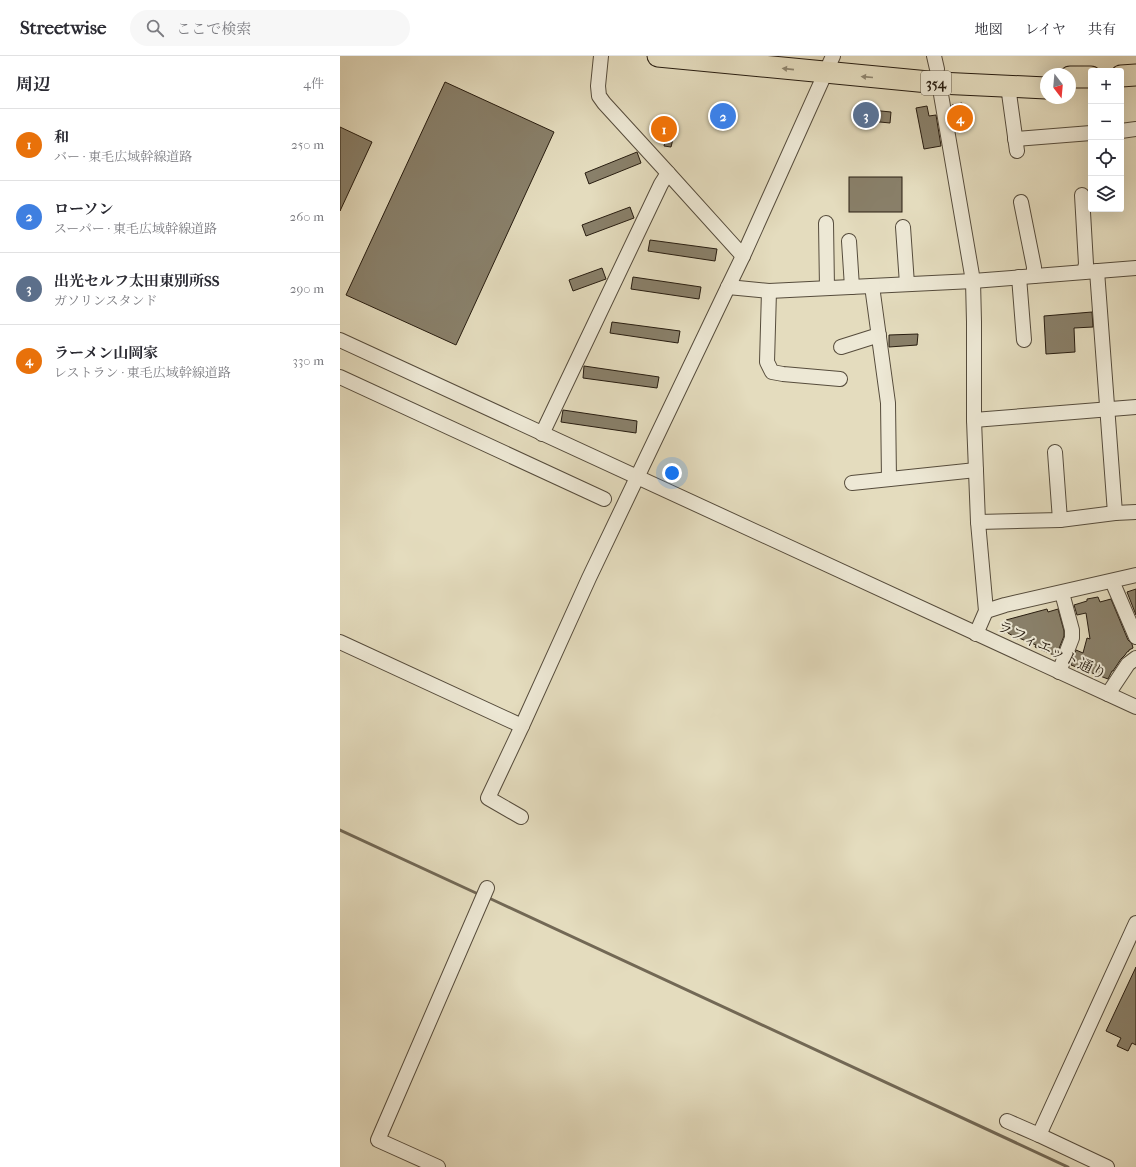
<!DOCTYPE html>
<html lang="ja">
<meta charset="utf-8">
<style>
:root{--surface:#fff;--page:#f7f7f7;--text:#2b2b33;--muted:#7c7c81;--line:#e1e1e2;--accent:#111827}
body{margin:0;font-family:"IM FELL French Canon","Noto Serif JP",serif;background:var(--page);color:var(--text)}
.controls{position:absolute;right:12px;top:12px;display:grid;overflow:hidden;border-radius:4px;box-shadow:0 4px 16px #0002}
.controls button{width:36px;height:36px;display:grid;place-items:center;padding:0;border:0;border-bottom:1px solid var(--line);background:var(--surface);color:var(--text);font:20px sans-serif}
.compass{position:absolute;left:700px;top:12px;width:36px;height:36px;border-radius:50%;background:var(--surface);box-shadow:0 4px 16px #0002;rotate:164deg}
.you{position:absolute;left:332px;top:417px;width:14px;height:14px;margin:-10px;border:3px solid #fff;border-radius:50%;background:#1a73e8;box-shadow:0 0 0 6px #1a73e833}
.badge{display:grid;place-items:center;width:26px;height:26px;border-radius:50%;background:var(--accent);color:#fff;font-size:13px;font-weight:700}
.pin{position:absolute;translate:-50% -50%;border:2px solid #fff;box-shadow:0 1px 4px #0006}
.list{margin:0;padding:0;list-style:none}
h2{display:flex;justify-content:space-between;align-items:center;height:52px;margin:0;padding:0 16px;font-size:17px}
h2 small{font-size:13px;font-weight:400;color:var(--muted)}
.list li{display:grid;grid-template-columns:26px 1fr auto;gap:12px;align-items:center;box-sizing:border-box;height:72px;padding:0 16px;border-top:1px solid var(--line)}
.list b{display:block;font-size:15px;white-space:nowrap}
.list p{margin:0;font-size:13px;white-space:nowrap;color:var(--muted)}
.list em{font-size:13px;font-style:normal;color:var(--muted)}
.icon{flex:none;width:22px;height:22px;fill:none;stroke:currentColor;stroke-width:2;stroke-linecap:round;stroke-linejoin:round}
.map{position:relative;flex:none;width:796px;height:1111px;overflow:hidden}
header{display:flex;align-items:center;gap:24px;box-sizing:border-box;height:56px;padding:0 20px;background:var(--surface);border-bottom:1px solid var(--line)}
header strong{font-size:19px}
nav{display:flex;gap:22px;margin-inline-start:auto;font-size:14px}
.search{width:280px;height:36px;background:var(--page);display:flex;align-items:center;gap:10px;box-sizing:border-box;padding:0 14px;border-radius:22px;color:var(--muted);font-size:15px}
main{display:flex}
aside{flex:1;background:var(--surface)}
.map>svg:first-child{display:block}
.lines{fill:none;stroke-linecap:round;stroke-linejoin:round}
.stream{stroke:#726855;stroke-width:3}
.building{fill:#89806a;stroke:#271c10}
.minor-casing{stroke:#564c3c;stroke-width:16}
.highway-casing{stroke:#271c10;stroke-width:23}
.minor{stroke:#ede8d5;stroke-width:14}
.highway{stroke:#e4dcbe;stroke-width:21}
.oneway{fill:#8f8670}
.labels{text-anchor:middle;stroke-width:4;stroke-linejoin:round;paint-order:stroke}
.shield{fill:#ede8d5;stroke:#62594b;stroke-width:1}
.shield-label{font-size:14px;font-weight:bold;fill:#271c10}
.street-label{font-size:15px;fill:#271c10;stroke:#ede8d5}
</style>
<header>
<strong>Streetwise</strong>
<div class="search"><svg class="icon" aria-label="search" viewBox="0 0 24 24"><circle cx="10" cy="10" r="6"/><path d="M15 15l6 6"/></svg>ここで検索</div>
<nav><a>地図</a><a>レイヤ</a><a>共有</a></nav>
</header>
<main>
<aside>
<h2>周辺<small>4件</small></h2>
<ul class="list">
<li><span class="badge" style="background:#e8710a">1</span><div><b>和</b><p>バー · 東毛広域幹線道路</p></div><em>250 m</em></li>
<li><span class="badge" style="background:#3f7fe0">2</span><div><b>ローソン</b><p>スーパー · 東毛広域幹線道路</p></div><em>260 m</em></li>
<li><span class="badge" style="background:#5c6f8a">3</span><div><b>出光セルフ太田東別所SS</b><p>ガソリンスタンド</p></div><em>290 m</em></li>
<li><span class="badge" style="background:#e8710a">4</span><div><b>ラーメン山岡家</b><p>レストラン · 東毛広域幹線道路</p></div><em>330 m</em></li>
</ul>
</aside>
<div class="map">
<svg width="796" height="1111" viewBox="0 0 796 1111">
<rect width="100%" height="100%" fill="#e4dcbe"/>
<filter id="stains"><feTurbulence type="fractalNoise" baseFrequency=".005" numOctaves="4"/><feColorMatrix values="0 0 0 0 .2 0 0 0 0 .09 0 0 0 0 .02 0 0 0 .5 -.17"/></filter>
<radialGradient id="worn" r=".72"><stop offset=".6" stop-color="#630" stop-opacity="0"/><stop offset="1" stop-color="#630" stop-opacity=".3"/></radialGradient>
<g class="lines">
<g class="stream">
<path d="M0,774L136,837"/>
<path d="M151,843L728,1111"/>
</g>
</g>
<g class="building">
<path d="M105,26L214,76L116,289L6,239Z"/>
<path d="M622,47L624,61L626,60L627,68H625L626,74L617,76L612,49Z"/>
<path d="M587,50L589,60L596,59L601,90L584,93L576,52Z"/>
<path d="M521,53L551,56L550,67L520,64Z"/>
<path d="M329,69L336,71L331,91L324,90Z"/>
<path d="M0,71L32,86L0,155Z"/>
<path d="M297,96L301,107L249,128L245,117Z"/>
<rect x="509" y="121" width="53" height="35"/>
<path d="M290,151L294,162L246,180L242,169Z"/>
<path d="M310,184L377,193L375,205L308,195Z"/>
<path d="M262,212L266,223L233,235L229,224Z"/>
<path d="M293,221L361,231L359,243L291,233Z"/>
<path d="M752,256L753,271L734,272L735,296L706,298L704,260Z"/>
<path d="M272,266L340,275L338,287L270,277Z"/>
<path d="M578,278L577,289L549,291V279Z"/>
<path d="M244,310L319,321L317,332L243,322Z"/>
<path d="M223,354L297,365L296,377L221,366Z"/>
<path d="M796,533V559L787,536Z"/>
<path d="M758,541L760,546L771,543L788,584L792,588L793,592L789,594V595L787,596L785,599L781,603L773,615H772L768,623L731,609L736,594L743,597L747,582L750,583L746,557L737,559L734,549L747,545V543Z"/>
<path d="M707,553L708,556L718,553L724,575V580L716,600L695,591L696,589L679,582L678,583L668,577L667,576L664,577L662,567L666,566V564Z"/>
<path d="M796,911V989L792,987L788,995L777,990L781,982L766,975Z"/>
</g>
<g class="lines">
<g class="minor-casing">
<g id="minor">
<path d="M261,0L258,30L259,40L264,47L328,117L403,200"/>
<path d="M594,0L597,13"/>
<path d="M599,27L633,225L634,266V364L638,466L646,555L636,578"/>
<path d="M668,30L677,95"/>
<path d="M781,75L796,73"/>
<path d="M675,83L751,77"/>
<path d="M742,139L746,208L744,216"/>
<path d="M681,146L694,211V220"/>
<path d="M486,167L487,232"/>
<path d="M563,171L567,228"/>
<path d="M509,185L512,231"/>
<path d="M757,215L775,457"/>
<path d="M679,221L684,284"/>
<path d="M532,230L548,347L549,423"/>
<path d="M388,231L429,235L633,225L796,212"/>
<path d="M429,235L427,306L432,316L443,318L500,323"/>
<path d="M0,284L796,651"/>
<path d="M501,291L539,279"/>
<path d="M0,321L264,443"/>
<path d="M634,364L796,351"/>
<path d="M202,378L321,128L328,117"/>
<path d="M715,396L720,464"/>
<path d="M512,427L636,414"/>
<path d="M638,466L720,464L775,457L796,456"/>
<path d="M772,525L796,581"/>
<path d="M646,555L665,549L796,519"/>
<path d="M0,586L182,670"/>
<path d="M719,616L732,582V574L722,537"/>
<path d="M768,638L788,608L796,602"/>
<path d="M181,761L148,742L182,670L249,522L388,231L403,200L493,0"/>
<path d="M667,1065L699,1079L767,1111"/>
<path d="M699,1079L796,867"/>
<path d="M98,1111L38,1084L147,832"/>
</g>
</g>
<g class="highway-casing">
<g id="highway">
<path d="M318,0L599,27L706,32"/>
<path d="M781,20L796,19"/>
<path d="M730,21H751"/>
</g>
</g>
<use href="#minor" class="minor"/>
<use href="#highway" class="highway"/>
</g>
<defs><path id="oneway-solid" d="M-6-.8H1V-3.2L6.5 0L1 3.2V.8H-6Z"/></defs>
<g class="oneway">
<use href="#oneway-solid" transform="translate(448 13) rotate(-174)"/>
<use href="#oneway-solid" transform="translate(527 21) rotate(-175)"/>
</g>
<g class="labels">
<rect class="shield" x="581" y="15" width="30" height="24" rx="3"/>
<g class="shield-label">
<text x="596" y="32">354</text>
</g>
<g class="street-label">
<text transform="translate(712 594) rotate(25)" y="5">ラフィエット通り</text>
</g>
</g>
<rect width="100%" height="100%" filter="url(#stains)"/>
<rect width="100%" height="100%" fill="url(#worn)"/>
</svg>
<div class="controls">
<button>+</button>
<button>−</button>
<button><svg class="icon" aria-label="locate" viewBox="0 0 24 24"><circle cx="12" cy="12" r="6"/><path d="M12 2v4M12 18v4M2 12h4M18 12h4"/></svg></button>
<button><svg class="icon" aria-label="layers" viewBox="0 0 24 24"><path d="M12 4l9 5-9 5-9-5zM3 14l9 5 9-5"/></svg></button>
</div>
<svg class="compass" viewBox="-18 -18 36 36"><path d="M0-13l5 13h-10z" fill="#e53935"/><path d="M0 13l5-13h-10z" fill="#7c7c81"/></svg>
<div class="you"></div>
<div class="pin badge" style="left:324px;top:73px;background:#e8710a">1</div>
<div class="pin badge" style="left:383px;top:60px;background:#3f7fe0">2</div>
<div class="pin badge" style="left:526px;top:59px;background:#5c6f8a">3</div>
<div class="pin badge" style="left:620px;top:62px;background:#e8710a">4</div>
</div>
</main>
